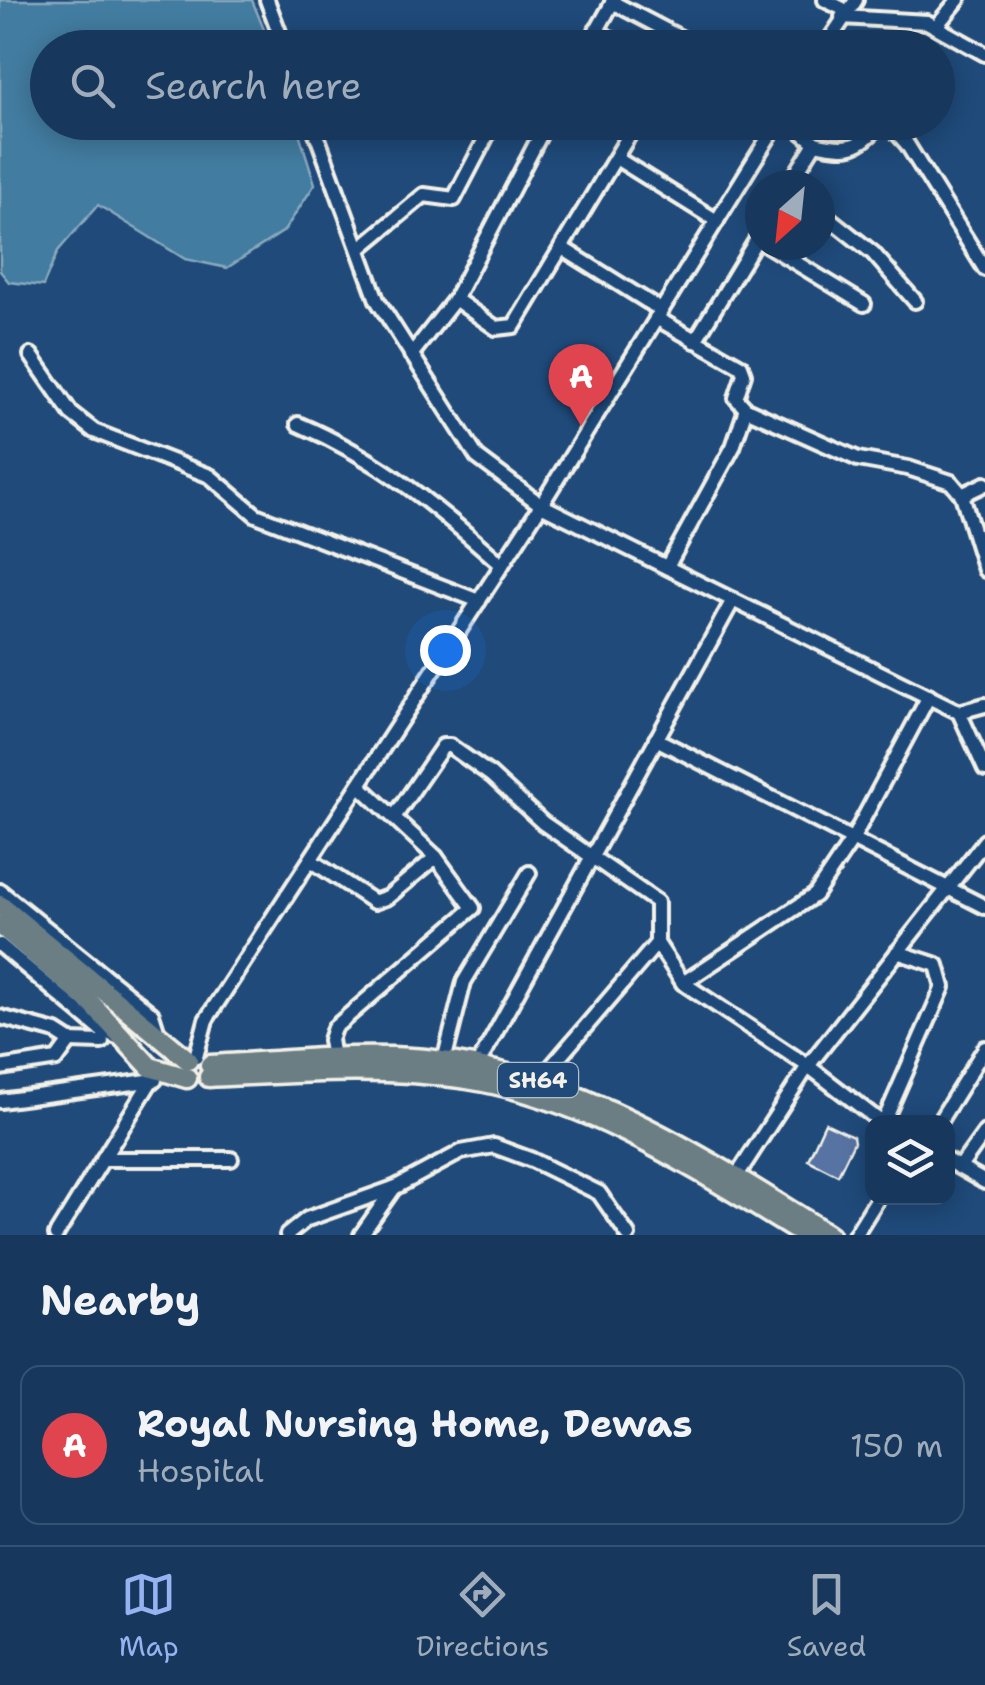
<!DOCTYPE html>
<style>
:root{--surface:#17385c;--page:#244365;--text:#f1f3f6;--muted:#9eacbb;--line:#365272;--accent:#95b2f1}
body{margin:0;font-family:"Shantell Sans",sans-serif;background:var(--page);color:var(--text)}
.controls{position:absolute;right:30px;bottom:30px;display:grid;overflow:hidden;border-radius:20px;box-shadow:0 5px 25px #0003}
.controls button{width:90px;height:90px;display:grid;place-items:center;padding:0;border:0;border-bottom:2px solid var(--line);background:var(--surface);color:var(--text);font:50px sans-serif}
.compass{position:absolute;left:745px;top:170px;width:90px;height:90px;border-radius:50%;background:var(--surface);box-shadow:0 5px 25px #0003;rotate:207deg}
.you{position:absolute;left:445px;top:650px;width:35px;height:35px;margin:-25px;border:8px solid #fff;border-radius:50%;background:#1a73e8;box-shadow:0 0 0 15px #1a73e833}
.badge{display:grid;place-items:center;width:65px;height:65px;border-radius:50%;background:var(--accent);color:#fff;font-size:32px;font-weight:700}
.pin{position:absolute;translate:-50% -82px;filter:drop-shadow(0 2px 5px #0008)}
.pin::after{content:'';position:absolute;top:52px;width:35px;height:30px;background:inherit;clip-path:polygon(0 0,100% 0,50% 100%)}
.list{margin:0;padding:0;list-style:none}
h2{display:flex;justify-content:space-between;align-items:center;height:130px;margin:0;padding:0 40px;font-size:42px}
h2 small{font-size:32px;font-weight:400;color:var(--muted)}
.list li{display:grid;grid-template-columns:65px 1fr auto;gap:30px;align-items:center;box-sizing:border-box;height:160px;margin:0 20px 20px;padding:0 20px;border:2px solid var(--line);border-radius:20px}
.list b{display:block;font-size:38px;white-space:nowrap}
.list p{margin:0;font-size:32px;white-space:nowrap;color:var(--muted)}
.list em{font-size:32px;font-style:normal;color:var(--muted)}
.icon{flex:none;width:55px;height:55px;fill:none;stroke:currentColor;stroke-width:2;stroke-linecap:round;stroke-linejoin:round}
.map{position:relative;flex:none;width:985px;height:1235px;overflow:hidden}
.search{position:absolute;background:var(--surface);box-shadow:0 5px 25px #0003;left:30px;right:30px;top:30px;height:110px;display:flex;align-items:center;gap:25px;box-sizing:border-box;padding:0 35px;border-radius:55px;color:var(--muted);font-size:38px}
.sheet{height:310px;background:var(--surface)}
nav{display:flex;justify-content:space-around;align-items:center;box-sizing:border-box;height:140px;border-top:2px solid var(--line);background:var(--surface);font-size:28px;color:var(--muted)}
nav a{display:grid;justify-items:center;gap:5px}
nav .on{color:var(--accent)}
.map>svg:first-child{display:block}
.water{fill:#437ba0;stroke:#8aaabd;stroke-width:2.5}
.building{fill:#5673a3;stroke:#f4f1e8;stroke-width:2.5}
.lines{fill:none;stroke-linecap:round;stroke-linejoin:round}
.minor-casing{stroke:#f4f1e8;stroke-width:20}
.major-casing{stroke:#f4f1e8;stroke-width:25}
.minor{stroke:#1f4a7a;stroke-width:12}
.major{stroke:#6b7e84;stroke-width:18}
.labels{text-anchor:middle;stroke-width:8;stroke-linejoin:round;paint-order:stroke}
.shield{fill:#1f4a7a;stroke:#b4bfc7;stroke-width:2.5}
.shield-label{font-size:22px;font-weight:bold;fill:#f4f1e8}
</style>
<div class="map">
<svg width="985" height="1235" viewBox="0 0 985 1235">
<rect width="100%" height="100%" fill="#1f4a7a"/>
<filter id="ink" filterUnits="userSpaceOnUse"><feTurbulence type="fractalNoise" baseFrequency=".01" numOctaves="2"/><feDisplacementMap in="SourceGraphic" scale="20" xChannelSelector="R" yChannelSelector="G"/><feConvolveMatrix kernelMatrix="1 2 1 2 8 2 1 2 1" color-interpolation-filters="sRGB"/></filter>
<g filter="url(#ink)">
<path class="water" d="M0,0H252L271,47L48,48V122L296,123L315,184L284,231L227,268L185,259L98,205L58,251L43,286L9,282L0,271Z"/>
<path class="building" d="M825,1123L853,1136L854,1142L838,1175L808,1160Z"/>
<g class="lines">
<g class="minor-casing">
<g id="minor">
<path d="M267,0L285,48"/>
<path d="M825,0L847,11"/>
<path d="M612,2L700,48"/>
<path d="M842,17L927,22L985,54"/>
<path d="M937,25L958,0"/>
<path d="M596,30L625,48"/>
<path d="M531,48L535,39"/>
<path d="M587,48L614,0"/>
<path d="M824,48L856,0"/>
<path d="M312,122L377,300L477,457L541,505L959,712L985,705"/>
<path d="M751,122L770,134"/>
<path d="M887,122L907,144L985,269"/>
<path d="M815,143C848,151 860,149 882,122"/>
<path d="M616,158L717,221"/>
<path d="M789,185L815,143L790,122"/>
<path d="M820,211L873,253L915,301"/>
<path d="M767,245L864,304"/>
<path d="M562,248L661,310"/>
<path d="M359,249L424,195L454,199L494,122"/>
<path d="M455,299L496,328L514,326L637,122"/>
<path d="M656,318L741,366L744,374L736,398L746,409L858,459L908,468L951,482L962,495L985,570"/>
<path d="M695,341L760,234"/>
<path d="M31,355L71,413L94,431L210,476L256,515L479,601"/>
<path d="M411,355L455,299L547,122"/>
<path d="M298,424C380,459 436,506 502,565"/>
<path d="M962,495L985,484"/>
<path d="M667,567L733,447L746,409"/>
<path d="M959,712L985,769"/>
<path d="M656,739L985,907"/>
<path d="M395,816L443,746H450L491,775L543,823L657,902V943L683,983L808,1066L881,1122"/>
<path d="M312,861L374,902L388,897L436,857"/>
<path d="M0,891L152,1014L159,1036"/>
<path d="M0,945L102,1031L122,1039"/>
<path d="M683,983L815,895L852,840L929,696"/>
<path d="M0,1017L56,1032L70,1041L57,1059L0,1068"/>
<path d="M70,1041L102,1042"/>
<path d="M196,1057L206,1020L541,505L778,122"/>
<path d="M333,1058L330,1040L334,1028L473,908L436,857L359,785"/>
<path d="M444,1061L464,982L529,873"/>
<path d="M477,1066L733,600"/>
<path d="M539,1081L657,943"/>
<path d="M0,1101L155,1080"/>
<path d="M884,1122L943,987L937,965L897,952"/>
<path d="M939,1122L985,1048"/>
<path d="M103,1159H231"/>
<path d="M948,1161L985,1182"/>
<path d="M960,1167L985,1132"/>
<path d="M736,1177L808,1066L985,841"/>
<path d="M56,1235L151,1081"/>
<path d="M287,1235L307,1219L394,1188L461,1152L494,1146L532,1160L599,1193L628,1235"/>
<path d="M361,1235L394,1188"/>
<path d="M855,1235L878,1198"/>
</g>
</g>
<g class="major-casing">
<g id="major">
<path d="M0,905L188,1060"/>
<path d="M0,925L89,1001L150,1067L187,1078"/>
<path d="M210,1065C270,1062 331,1055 392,1057C557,1061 693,1150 829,1235"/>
<path d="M209,1077C295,1073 382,1066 467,1079C590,1098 700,1172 804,1235"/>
</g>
</g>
<use href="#minor" class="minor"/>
<use href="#major" class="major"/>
</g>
</g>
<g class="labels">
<rect class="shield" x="498" y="1063" width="80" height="34" rx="8"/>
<g class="shield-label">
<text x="538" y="1088">SH64</text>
</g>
</g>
</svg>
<div class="controls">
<button><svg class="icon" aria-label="layers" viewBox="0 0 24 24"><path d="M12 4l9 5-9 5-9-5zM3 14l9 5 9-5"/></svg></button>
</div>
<svg class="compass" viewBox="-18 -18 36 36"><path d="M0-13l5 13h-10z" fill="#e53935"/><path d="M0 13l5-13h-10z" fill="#9eacbb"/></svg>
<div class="you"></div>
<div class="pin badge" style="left:581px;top:426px;background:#e0444e">A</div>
<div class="search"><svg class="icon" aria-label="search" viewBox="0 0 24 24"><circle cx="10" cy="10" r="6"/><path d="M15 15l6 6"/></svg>Search here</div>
</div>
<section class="sheet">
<h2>Nearby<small></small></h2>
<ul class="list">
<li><span class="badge" style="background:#e0444e">A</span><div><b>Royal Nursing Home, Dewas</b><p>Hospital</p></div><em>150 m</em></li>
</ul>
</section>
<nav>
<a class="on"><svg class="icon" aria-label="map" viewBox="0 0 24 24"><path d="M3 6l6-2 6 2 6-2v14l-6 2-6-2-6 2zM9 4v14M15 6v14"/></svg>Map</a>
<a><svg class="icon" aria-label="directions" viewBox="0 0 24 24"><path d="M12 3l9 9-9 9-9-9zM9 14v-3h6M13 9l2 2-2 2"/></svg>Directions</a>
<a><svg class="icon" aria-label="saved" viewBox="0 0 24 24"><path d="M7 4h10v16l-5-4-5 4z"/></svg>Saved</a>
</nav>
